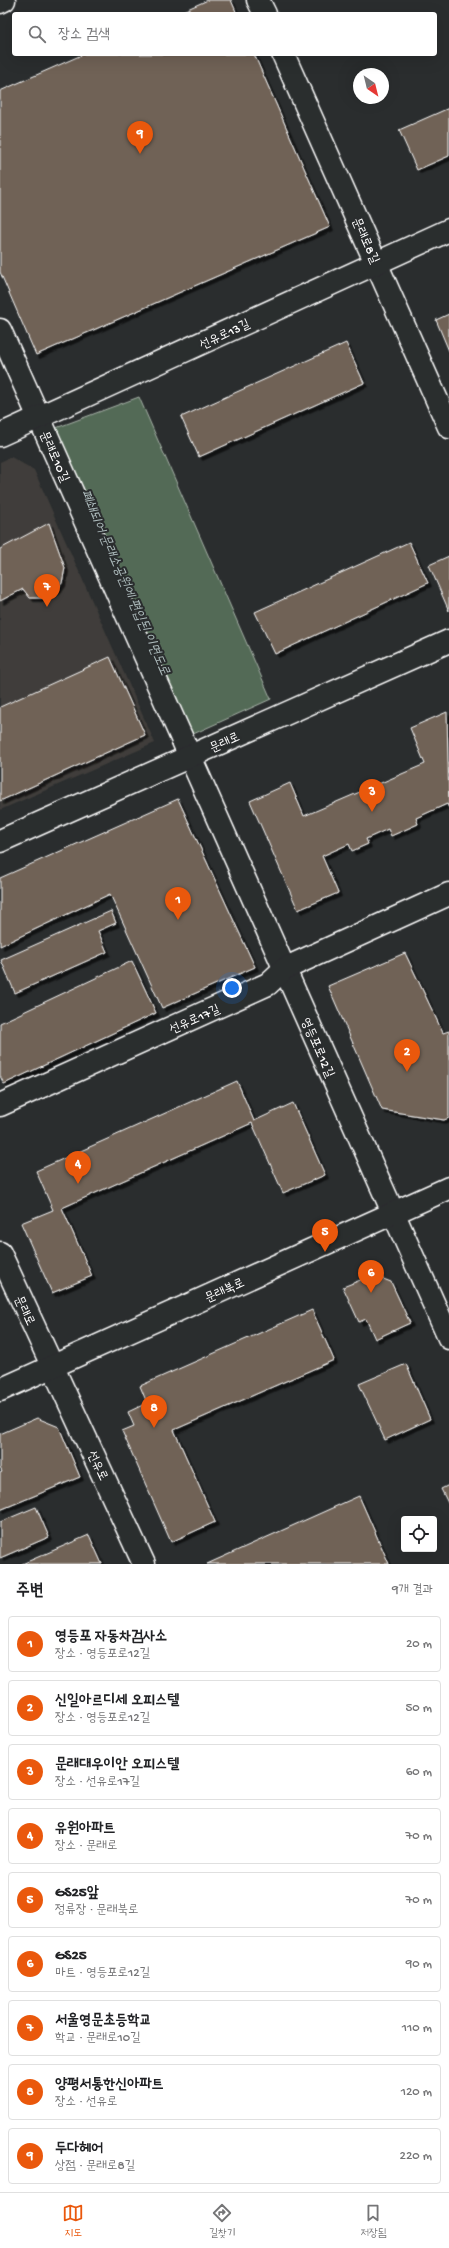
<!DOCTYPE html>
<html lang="ko">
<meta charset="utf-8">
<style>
:root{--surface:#fff;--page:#f6f6f6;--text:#202124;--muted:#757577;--line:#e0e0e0;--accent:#ea580c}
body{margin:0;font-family:"Gochi Hand","Poor Story",sans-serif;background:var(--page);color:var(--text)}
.controls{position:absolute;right:12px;bottom:12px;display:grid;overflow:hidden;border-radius:4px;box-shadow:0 4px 16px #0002}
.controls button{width:36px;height:36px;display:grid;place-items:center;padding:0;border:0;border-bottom:1px solid var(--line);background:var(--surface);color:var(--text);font:20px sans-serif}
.compass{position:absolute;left:353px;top:68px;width:36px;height:36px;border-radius:50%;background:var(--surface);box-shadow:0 4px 16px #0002;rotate:145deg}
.you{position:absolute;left:232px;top:988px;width:14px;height:14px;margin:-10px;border:3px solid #fff;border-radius:50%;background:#1a73e8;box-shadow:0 0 0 6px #1a73e833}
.badge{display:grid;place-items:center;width:26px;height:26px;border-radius:50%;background:var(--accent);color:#fff;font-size:13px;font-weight:700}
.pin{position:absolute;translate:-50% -33px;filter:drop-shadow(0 1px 2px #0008)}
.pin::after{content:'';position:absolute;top:21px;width:14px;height:12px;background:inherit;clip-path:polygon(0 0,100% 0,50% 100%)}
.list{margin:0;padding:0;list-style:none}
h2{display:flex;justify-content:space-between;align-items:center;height:52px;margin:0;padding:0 16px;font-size:17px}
h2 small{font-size:13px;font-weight:400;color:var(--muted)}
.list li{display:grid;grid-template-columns:26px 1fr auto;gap:12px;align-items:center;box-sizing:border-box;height:56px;margin:0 8px 8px;padding:0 8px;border:1px solid var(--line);border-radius:4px}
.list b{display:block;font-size:15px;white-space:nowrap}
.list p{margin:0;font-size:13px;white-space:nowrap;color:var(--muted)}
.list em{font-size:13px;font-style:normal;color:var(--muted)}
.icon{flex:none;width:22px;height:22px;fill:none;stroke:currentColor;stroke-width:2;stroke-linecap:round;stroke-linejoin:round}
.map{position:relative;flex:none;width:449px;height:1564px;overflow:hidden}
.search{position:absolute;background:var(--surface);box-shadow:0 4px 16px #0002;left:12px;right:12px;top:12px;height:44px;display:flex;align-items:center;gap:10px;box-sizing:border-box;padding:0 14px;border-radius:4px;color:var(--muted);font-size:15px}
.sheet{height:628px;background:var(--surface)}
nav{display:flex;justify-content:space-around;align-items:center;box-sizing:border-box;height:56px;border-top:1px solid var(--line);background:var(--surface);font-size:11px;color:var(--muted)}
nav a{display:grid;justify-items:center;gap:2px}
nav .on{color:var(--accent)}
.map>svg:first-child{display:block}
.built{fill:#3f3d3a}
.green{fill:#536a56;stroke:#a9b4aa}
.building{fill:#706256;stroke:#fff;filter:url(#shadow)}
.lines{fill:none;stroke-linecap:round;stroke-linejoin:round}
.minor-casing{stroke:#fff;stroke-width:25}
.tertiary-casing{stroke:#fff;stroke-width:25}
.minor{stroke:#2a2d2e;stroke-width:22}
.tertiary{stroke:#2a2d2e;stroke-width:22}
.labels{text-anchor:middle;stroke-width:4;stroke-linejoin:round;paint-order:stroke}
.street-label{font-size:13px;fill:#fff;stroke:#2a2d2e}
.water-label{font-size:14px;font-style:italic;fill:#acbabb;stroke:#2a2d2e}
</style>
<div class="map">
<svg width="449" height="1564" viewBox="0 0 449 1564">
<defs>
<filter id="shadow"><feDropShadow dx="3.5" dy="3.5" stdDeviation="0" flood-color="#0009"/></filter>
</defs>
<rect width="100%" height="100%" fill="#2a2d2e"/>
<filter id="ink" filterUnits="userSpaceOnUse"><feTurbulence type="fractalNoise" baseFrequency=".025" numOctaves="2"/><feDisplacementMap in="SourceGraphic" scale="8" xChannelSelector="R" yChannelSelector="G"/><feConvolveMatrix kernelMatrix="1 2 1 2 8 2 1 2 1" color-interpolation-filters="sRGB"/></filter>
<g filter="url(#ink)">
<path class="built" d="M11,457L34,470L155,743L0,810V462Z"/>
<path class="green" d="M139,397L271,699L191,735L56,428Z"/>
<g class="building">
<path d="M208,0H231L237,14H176Z"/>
<path d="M84,54H254L330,227L36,355L0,272V91Z"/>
<path d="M449,108V156L417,170L399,130Z"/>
<path d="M449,314V351L436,320Z"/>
<path d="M346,343L364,383L199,457L181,417Z"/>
<path d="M49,523L65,568L62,583L57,590L44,598H30L23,589L0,601V549Z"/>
<path d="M409,542L428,583L275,654L255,612Z"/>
<path d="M449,556V611L429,565Z"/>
<path d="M110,657L145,735L0,801V707Z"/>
<path d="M447,712L449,808L447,804L416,818L418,824L391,836L388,829L366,839L368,844L352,851L349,844L322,856L338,893L298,910L250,801L290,783L304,816L425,764L410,728Z"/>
<path d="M178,799L255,967L162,1008L110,894L0,946V878Z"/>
<path d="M111,911L116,923L98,931L107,952L15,993L1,960Z"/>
<path d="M405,953L443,1033L449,1031V1118L444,1120L382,1110L328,986Z"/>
<path d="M132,961L156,1013L4,1084L0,1076V1023Z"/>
<path d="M237,1081L254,1121L293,1103L325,1175L283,1193L252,1123L62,1208L92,1276L52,1293L21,1223L53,1210L36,1171Z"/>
<path d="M373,1275L391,1282L410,1323L375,1339L366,1319L359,1322L343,1287Z"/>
<path d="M312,1310L334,1360L174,1430L215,1522L171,1542L122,1431L134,1426L128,1412L147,1403L140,1386Z"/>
<path d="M406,1364L430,1419L385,1440L359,1384Z"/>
<path d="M37,1418L59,1427L80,1477L0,1510V1473L2,1472L0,1468V1434Z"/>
<path d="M449,1485V1505L441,1489Z"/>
<path d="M359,1496L389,1564H207Z"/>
<path d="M36,1507L49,1537L0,1558V1522Z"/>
<path d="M89,1535L102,1564H22Z"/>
</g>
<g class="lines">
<g class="minor-casing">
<g id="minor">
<path d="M258,0L265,14"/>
<path d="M0,2L4,0"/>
<path d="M283,54L449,427"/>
<path d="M0,330L449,1338"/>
<path d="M0,435L449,230"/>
<path d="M0,1105L268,984L284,969L449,894"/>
<path d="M0,1253L144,1564"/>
<path d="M0,1390L449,1188"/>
</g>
</g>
<g class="tertiary-casing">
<path id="tertiary" d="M0,841L449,641"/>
</g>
<use href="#minor" class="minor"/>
<use href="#tertiary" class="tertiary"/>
</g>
</g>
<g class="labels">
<g class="street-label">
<text transform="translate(367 240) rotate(66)" y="5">문래로8길</text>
<text transform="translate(224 333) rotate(-25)" y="5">선유로13길</text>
<text transform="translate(56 456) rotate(66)" y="5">문래로10길</text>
<text transform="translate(224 741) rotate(-24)" y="5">문래로</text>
<text transform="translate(194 1018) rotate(-24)" y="5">선유로17길</text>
<text transform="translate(319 1047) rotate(66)" y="5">영등포로12길</text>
<text transform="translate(224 1289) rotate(-24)" y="5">문래북로</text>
<text transform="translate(26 1310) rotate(65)" y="5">문래로</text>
<text transform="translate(99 1465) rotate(65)" y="5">선유로</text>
</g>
<g class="water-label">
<text transform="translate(126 582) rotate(66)" y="5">폐쇄되어 문래소공원에 편입된 이면도로</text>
</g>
</g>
</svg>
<div class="controls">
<button><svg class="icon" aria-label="locate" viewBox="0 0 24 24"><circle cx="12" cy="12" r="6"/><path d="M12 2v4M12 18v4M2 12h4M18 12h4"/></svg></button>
</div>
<svg class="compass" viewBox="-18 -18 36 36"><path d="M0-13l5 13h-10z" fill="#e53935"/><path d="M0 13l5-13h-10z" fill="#757577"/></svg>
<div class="you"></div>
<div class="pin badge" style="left:178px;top:920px">1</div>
<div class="pin badge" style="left:407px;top:1072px">2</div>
<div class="pin badge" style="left:372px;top:812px">3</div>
<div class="pin badge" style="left:78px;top:1184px">4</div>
<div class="pin badge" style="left:325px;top:1252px">5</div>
<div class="pin badge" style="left:371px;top:1293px">6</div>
<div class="pin badge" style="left:47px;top:607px">7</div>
<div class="pin badge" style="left:154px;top:1428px">8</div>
<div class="pin badge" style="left:140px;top:154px">9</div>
<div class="search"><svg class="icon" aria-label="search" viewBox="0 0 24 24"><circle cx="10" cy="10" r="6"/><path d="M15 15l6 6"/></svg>장소 검색</div>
</div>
<section class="sheet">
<h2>주변<small>9개 결과</small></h2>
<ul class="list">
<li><span class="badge">1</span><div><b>영등포 자동차검사소</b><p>장소 · 영등포로12길</p></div><em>20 m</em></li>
<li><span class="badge">2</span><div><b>신일아르디세 오피스텔</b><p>장소 · 영등포로12길</p></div><em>50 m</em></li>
<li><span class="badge">3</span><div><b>문래대우이안 오피스텔</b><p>장소 · 선유로17길</p></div><em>60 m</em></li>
<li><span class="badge">4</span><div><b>유원아파트</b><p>장소 · 문래로</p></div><em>70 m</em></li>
<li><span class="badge">5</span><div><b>GS25앞</b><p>정류장 · 문래북로</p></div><em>70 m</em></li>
<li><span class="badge">6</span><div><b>GS25</b><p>마트 · 영등포로12길</p></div><em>90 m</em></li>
<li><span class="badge">7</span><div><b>서울영문초등학교</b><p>학교 · 문래로10길</p></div><em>110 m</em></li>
<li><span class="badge">8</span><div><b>양평서통한신아파트</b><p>장소 · 선유로</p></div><em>120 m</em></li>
<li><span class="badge">9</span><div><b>두다헤어</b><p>상점 · 문래로8길</p></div><em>220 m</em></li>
</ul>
</section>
<nav>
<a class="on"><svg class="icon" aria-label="map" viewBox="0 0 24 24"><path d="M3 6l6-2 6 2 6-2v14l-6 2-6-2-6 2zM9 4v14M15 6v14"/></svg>지도</a>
<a><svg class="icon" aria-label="directions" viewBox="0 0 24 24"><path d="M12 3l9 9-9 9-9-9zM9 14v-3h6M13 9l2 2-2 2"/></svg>길찾기</a>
<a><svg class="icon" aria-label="saved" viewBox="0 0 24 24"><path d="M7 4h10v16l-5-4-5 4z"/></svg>저장됨</a>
</nav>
